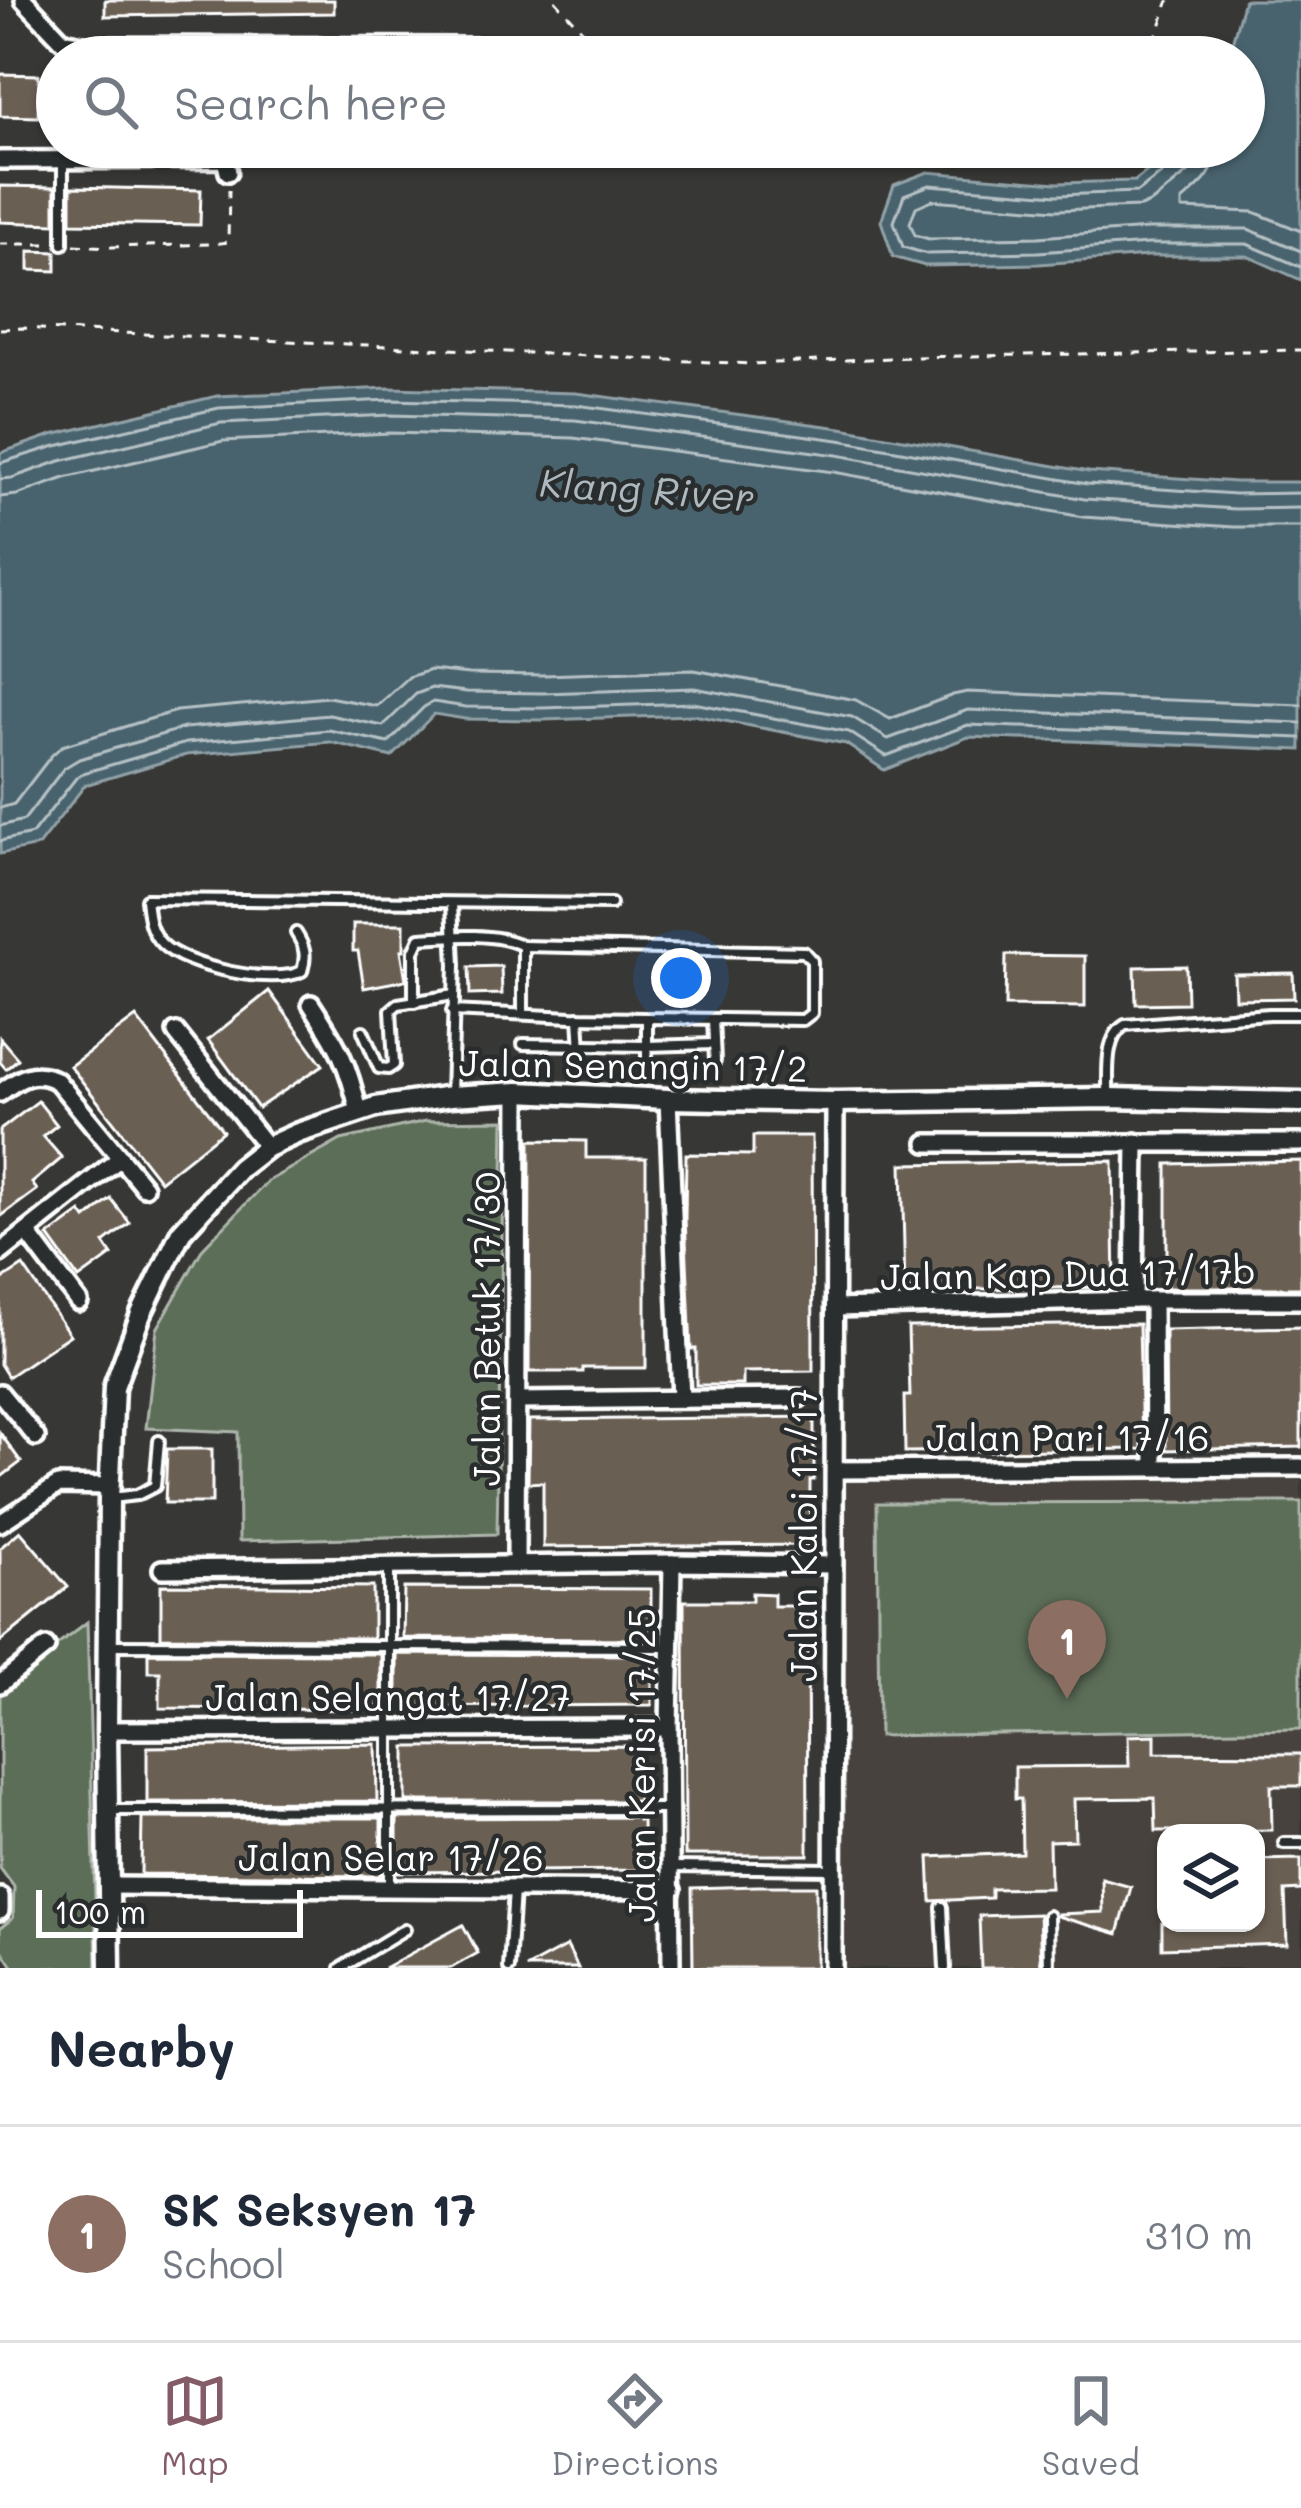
<!DOCTYPE html>
<style>
:root{--surface:#fff;--page:#f2f2f3;--text:#1f2937;--muted:#747a83;--line:#e0e1e3;--accent:#845c67}
body{margin:0;font-family:Mali,sans-serif;background:var(--page);color:var(--text)}
.controls{position:absolute;right:36px;bottom:36px;display:grid;overflow:hidden;border-radius:24px;box-shadow:0 3px 9px #0004}
.controls button{width:108px;height:108px;display:grid;place-items:center;padding:0;border:0;border-bottom:3px solid var(--line);background:var(--surface);color:var(--text);font:60px sans-serif}
.scale{position:absolute;left:36px;bottom:30px;width:267px;box-sizing:border-box;padding-left:12px;border:6px solid #fff;border-top:0;font-size:33px;line-height:42px;white-space:nowrap;color:#fff;-webkit-text-stroke:9px #2a2d2e;paint-order:stroke}
.you{position:absolute;left:681px;top:978px;width:42px;height:42px;margin:-30px;border:9px solid #fff;border-radius:50%;background:#1a73e8;box-shadow:0 0 0 18px #1a73e833}
.badge{display:grid;place-items:center;width:78px;height:78px;border-radius:50%;background:var(--accent);color:#fff;font-size:39px;font-weight:700}
.pin{position:absolute;translate:-50% -99px;filter:drop-shadow(0 3px 6px #0008)}
.pin::after{content:'';position:absolute;top:63px;width:42px;height:36px;background:inherit;clip-path:polygon(0 0,100% 0,50% 100%)}
.list{margin:0;padding:0;list-style:none}
h2{display:flex;justify-content:space-between;align-items:center;height:156px;margin:0;padding:0 48px;font-size:51px}
h2 small{font-size:39px;font-weight:400;color:var(--muted)}
.list li{display:grid;grid-template-columns:78px 1fr auto;gap:36px;align-items:center;box-sizing:border-box;height:216px;padding:0 48px;border-top:3px solid var(--line)}
.list b{display:block;font-size:45px;white-space:nowrap}
.list p{margin:0;font-size:39px;white-space:nowrap;color:var(--muted)}
.list em{font-size:39px;font-style:normal;color:var(--muted)}
.icon{flex:none;width:66px;height:66px;fill:none;stroke:currentColor;stroke-width:2;stroke-linecap:round;stroke-linejoin:round}
.map{position:relative;flex:none;width:1301px;height:1968px;overflow:hidden}
.search{position:absolute;background:var(--surface);box-shadow:0 3px 9px #0004;left:36px;right:36px;top:36px;height:132px;display:flex;align-items:center;gap:30px;box-sizing:border-box;padding:0 42px;border-radius:66px;color:var(--muted);font-size:45px}
.sheet{height:372px;background:var(--surface)}
nav{display:flex;justify-content:space-around;align-items:center;box-sizing:border-box;height:168px;border-top:3px solid var(--line);background:var(--surface);font-size:33px;color:var(--muted)}
nav a{display:grid;justify-items:center;gap:6px}
nav .on{color:var(--accent)}
.map>svg:first-child{display:block}
.built{fill:#47433e;fill-rule:evenodd}
.green{fill:#5c6e58;stroke:#aeb6ac;stroke-width:3}
.water{fill:#49646e;stroke:#92a2a8;stroke-width:3}
.lines{fill:none;stroke-linecap:round;stroke-linejoin:round}
.shore{stroke:#b6c1c5;stroke-width:3}
.building{fill:#6b5e52;stroke:#fff;stroke-width:3}
.service-casing{stroke:#fff;stroke-width:16}
.minor-casing{stroke:#fff;stroke-width:24}
.tertiary-casing{stroke:#fff;stroke-width:27}
.path{stroke:#fff;stroke-width:3;stroke-dasharray:9 9;stroke-linecap:butt}
.service{stroke:#2a2d2e;stroke-width:8}
.minor{stroke:#2a2d2e;stroke-width:15}
.tertiary{stroke:#2a2d2e;stroke-width:18}
.labels{text-anchor:middle;stroke-width:9;stroke-linejoin:round;paint-order:stroke}
.street-label{font-size:36px;fill:#fff;stroke:#2a2d2e}
.water-label{font-size:39px;font-style:italic;fill:#adb9be;stroke:#2a2d2e}
</style>
<div class="map">
<svg width="1301" height="1968" viewBox="0 0 1301 1968">
<rect width="100%" height="100%" fill="#373735"/>
<filter id="ink" filterUnits="userSpaceOnUse"><feTurbulence type="fractalNoise" baseFrequency=".00833" numOctaves="2"/><feDisplacementMap in="SourceGraphic" scale="24" xChannelSelector="R" yChannelSelector="G"/><feConvolveMatrix kernelMatrix="1 2 1 2 8 2 1 2 1" color-interpolation-filters="sRGB"/></filter>
<g filter="url(#ink)">
<path class="built" d="M1301,1468V1968H833L836,1470ZM1166,1833H1256V1923H1166Z"/>
<g class="green">
<path d="M504,1120L497,1534L239,1541L238,1432L146,1428L157,1329L203,1248L268,1181L341,1140L426,1121Z"/>
<path d="M1301,1502V1729L879,1736L877,1503Z"/>
<path d="M87,1622L97,1968H14L0,1947V1928L13,1918L14,1887L0,1868V1690Z"/>
</g>
<g class="water">
<path d="M1244,0H1301V280L1247,256H1149L1039,264L925,266L893,257L881,221L894,185L928,172L1057,183L1135,181L1177,147H1244V57H1228Z"/>
<path d="M389,388L576,393L841,428L1089,472L1236,482H1301V750L968,737L884,770L846,744L693,715L543,720L465,719L434,714L392,757L330,742L186,755L85,785L38,846L0,854V453L52,435L217,396Z"/>
</g>
<g class="lines">
<g class="shore">
<path d="M1183,147L1180,160L1137,192L1057,195L930,185L904,195L894,222L903,247L927,254L1038,252L1148,244H1247L1301,267"/>
<path d="M1199,147L1197,160L1191,170L1152,202L1140,207L1056,210L932,200L916,207L910,223L915,235L929,239L1038,237L1148,229H1248L1301,251"/>
<path d="M1217,147C1216,174 1201,185 1182,201V209L1254,212L1301,231"/>
<path d="M0,463L56,446L219,408L390,400L576,405L839,440L1087,484L1235,494L1301,493"/>
<path d="M0,479L12,478L60,461L221,423L390,415L575,420L837,455L1085,499L1235,509L1301,508"/>
<path d="M0,497L17,495L65,478L223,441L390,433L573,438L834,472L1083,517L1234,527H1301"/>
<path d="M0,808L14,804L51,756L62,746L176,711L328,697L377,706L409,677L430,670L469,674L543,675L694,670L856,700L890,719L953,695L967,692L1301,705"/>
<path d="M0,826L24,820L64,768L79,759L184,728L329,715L383,726L416,694L432,688L467,692L543,693L694,688L852,717L888,739L968,710L1301,723"/>
<path d="M0,841L32,834L76,778L83,773L186,743L329,730L388,743L424,707L433,702L466,707L543,708L693,703L849,732L886,756L968,725L1301,738"/>
</g>
</g>
<g class="building">
<path d="M105,0H334V13L105,16Z"/>
<path d="M0,74L39,75L38,117L0,116Z"/>
<path d="M0,186L55,187V224L0,222Z"/>
<path d="M71,187L201,190L200,225L71,223Z"/>
<path d="M29,251L56,252V271L29,270Z"/>
<path d="M353,924H404V950H401L406,980L364,988L358,951H353Z"/>
<path d="M1006,955L1085,956V1007L1005,1006Z"/>
<path d="M501,966L502,994L470,995L469,967Z"/>
<path d="M1186,966L1187,1003L1136,1004L1135,967Z"/>
<path d="M1293,973L1294,998L1235,999L1234,974Z"/>
<path d="M269,991L323,1065L258,1108L208,1040Z"/>
<path d="M136,1017L223,1131L160,1181L70,1066Z"/>
<path d="M0,1038L18,1059L6,1069L0,1062Z"/>
<path d="M38,1101L57,1125L43,1136L62,1158L32,1183L37,1190L0,1217V1130Z"/>
<path d="M753,1136H812L813,1371L743,1372V1385H696V1349H691L685,1218L686,1154L753,1155Z"/>
<path d="M530,1140L586,1141V1158H646V1368H583V1372H529Z"/>
<path d="M1113,1161L1115,1287L905,1290L902,1164Z"/>
<path d="M1301,1161V1288H1167V1164Z"/>
<path d="M111,1199L130,1223L104,1243L112,1255L79,1279L48,1236L81,1212L86,1219Z"/>
<path d="M23,1266L70,1335L8,1377L0,1364V1281Z"/>
<path d="M1139,1324L1142,1449L905,1452L904,1396H910L908,1327Z"/>
<path d="M1301,1327V1447L1166,1450L1165,1330Z"/>
<path d="M814,1417V1480H810V1545L543,1547V1482L528,1483L529,1420Z"/>
<path d="M0,1433L21,1462L0,1478Z"/>
<path d="M167,1449H212V1503H165Z"/>
<path d="M20,1531L68,1587L0,1642V1548Z"/>
<path d="M161,1585L373,1587V1638L161,1637Z"/>
<path d="M404,1588L651,1589V1639L403,1638Z"/>
<path d="M752,1593L774,1594V1606H807L808,1855H685L684,1601H752Z"/>
<path d="M148,1653L381,1654V1707H375V1710L160,1708V1672H148Z"/>
<path d="M397,1654L652,1655V1705L397,1707Z"/>
<path d="M1155,1735V1753L1301,1754V1786H1271L1272,1830L1156,1831L1155,1798L1074,1799L1075,1840L1049,1841L1050,1888L991,1889V1898L931,1901L929,1857L1022,1853L1021,1799H1015V1767L1129,1766L1128,1736Z"/>
<path d="M376,1744L377,1801L147,1802V1747Z"/>
<path d="M637,1746L638,1801H406V1747Z"/>
<path d="M638,1817V1820H642L643,1870L397,1872V1818Z"/>
<path d="M142,1818H381V1872L379,1876L141,1874Z"/>
<path d="M1301,1859V1890L1285,1891L1287,1944L1162,1948V1923H1256V1860Z"/>
<path d="M1102,1879L1131,1887L1118,1934L1057,1916L1058,1914L1103,1912Z"/>
<path d="M757,1886H816V1968H693L692,1888Z"/>
<path d="M1039,1914L1041,1968H981L979,1916Z"/>
<path d="M463,1925L478,1953L451,1968H384Z"/>
<path d="M567,1946L578,1968H526Z"/>
</g>
<g class="lines">
<g class="service-casing">
<g id="service">
<path d="M63,244V162"/>
<path d="M296,933C305,947 307,955 302,971C274,986 185,967 162,944C149,931 148,917 146,899L611,904"/>
<path d="M414,1002V951L420,938C449,936 497,932 523,946V1014"/>
<path d="M452,1011L572,1017L803,1020L812,1013V961L804,952L523,946"/>
<path d="M579,1017L582,1068"/>
<path d="M713,1019L715,1061"/>
<path d="M363,1031L379,1068L388,1069L394,1065L391,1010L398,1004L454,995"/>
<path d="M523,1044L647,1046L714,1044"/>
<path d="M647,1064V1018"/>
<path d="M451,1094L455,965L452,904"/>
<path d="M1108,1098C1109,1075 1103,1039 1125,1025L1269,1014H1301"/>
<path d="M111,1498L137,1495L155,1486L159,1441"/>
<path d="M389,1567V1887"/>
<path d="M109,1645L669,1647"/>
<path d="M109,1810L669,1809"/>
<path d="M1284,1843H1301"/>
<path d="M672,1867L831,1869"/>
<path d="M942,1907L945,1968"/>
<path d="M1048,1916L1049,1968"/>
<path d="M341,1968L405,1929"/>
<path d="M509,1968L514,1890"/>
</g>
</g>
<g class="minor-casing">
<g id="minor">
<path d="M24,0L63,41L88,46L485,47"/>
<path d="M0,160L225,159L228,172"/>
<path d="M311,1004C338,1045 348,1063 359,1112"/>
<path d="M176,1032L267,1147"/>
<path d="M0,1093C18,1079 34,1068 57,1081L144,1187"/>
<path d="M668,1099L681,1399"/>
<path d="M927,1143H1301"/>
<path d="M27,1232L79,1302"/>
<path d="M0,1253L119,1159"/>
<path d="M1134,1300L1136,1142"/>
<path d="M1153,1300L1154,1467"/>
<path d="M835,1308L1134,1300H1301"/>
<path d="M0,1393L36,1437"/>
<path d="M517,1401L799,1398"/>
<path d="M836,1470L1301,1467"/>
<path d="M0,1523L58,1485L110,1486"/>
<path d="M516,1565L518,1092"/>
<path d="M162,1569L672,1563L833,1565"/>
<path d="M0,1684L46,1647"/>
<path d="M107,1730L669,1728"/>
<path d="M110,1886L672,1890"/>
<path d="M0,1897V1911"/>
<path d="M671,1968L669,1728L672,1563"/>
<path d="M833,1968L835,1102"/>
</g>
</g>
<g class="tertiary-casing">
<path id="tertiary" d="M110,1968L107,1730L109,1499L114,1387L141,1314L181,1232L240,1168L267,1147L298,1133L376,1107L451,1096L518,1092L668,1099L835,1102L1108,1098L1301,1102"/>
</g>
<g class="path">
<path d="M555,0L583,31L634,57"/>
<path d="M1146,57L1159,29L1169,0"/>
<path d="M0,244H52"/>
<path d="M74,245L112,247L212,244L228,242L229,190"/>
<path d="M0,329L22,328L751,364L913,357L1301,350"/>
</g>
<use href="#service" class="service"/>
<use href="#minor" class="minor"/>
<use href="#tertiary" class="tertiary"/>
</g>
</g>
<g class="labels">
<g class="street-label">
<text transform="translate(633 1066) rotate(1)" y="13">Jalan Senangin 17/2</text>
<text transform="translate(1068 1274) rotate(-1)" y="13">Jalan Kap Dua 17/17b</text>
<text transform="translate(487 1329) rotate(-90)" y="13">Jalan Betuk 17/30</text>
<text x="1068" y="1451">Jalan Pari 17/16</text>
<text transform="translate(804 1535) rotate(-90)" y="13">Jalan Kaloi 17/17</text>
<text x="388" y="1711">Jalan Selangat 17/27</text>
<text transform="translate(642 1765) rotate(-90)" y="13">Jalan Kerisi 17/25</text>
<text x="391" y="1871">Jalan Selar 17/26</text>
</g>
<g class="water-label">
<text transform="translate(647 490) rotate(4)" y="14">Klang River</text>
</g>
</g>
</svg>
<div class="controls">
<button><svg class="icon" aria-label="layers" viewBox="0 0 24 24"><path d="M12 4l9 5-9 5-9-5zM3 14l9 5 9-5"/></svg></button>
</div>
<div class="scale">100 m</div>
<div class="you"></div>
<div class="pin badge" style="left:1067px;top:1699px;background:#8d6e63">1</div>
<div class="search"><svg class="icon" aria-label="search" viewBox="0 0 24 24"><circle cx="10" cy="10" r="6"/><path d="M15 15l6 6"/></svg>Search here</div>
</div>
<section class="sheet">
<h2>Nearby<small></small></h2>
<ul class="list">
<li><span class="badge" style="background:#8d6e63">1</span><div><b>SK Seksyen 17</b><p>School</p></div><em>310 m</em></li>
</ul>
</section>
<nav>
<a class="on"><svg class="icon" aria-label="map" viewBox="0 0 24 24"><path d="M3 6l6-2 6 2 6-2v14l-6 2-6-2-6 2zM9 4v14M15 6v14"/></svg>Map</a>
<a><svg class="icon" aria-label="directions" viewBox="0 0 24 24"><path d="M12 3l9 9-9 9-9-9zM9 14v-3h6M13 9l2 2-2 2"/></svg>Directions</a>
<a><svg class="icon" aria-label="saved" viewBox="0 0 24 24"><path d="M7 4h10v16l-5-4-5 4z"/></svg>Saved</a>
</nav>
